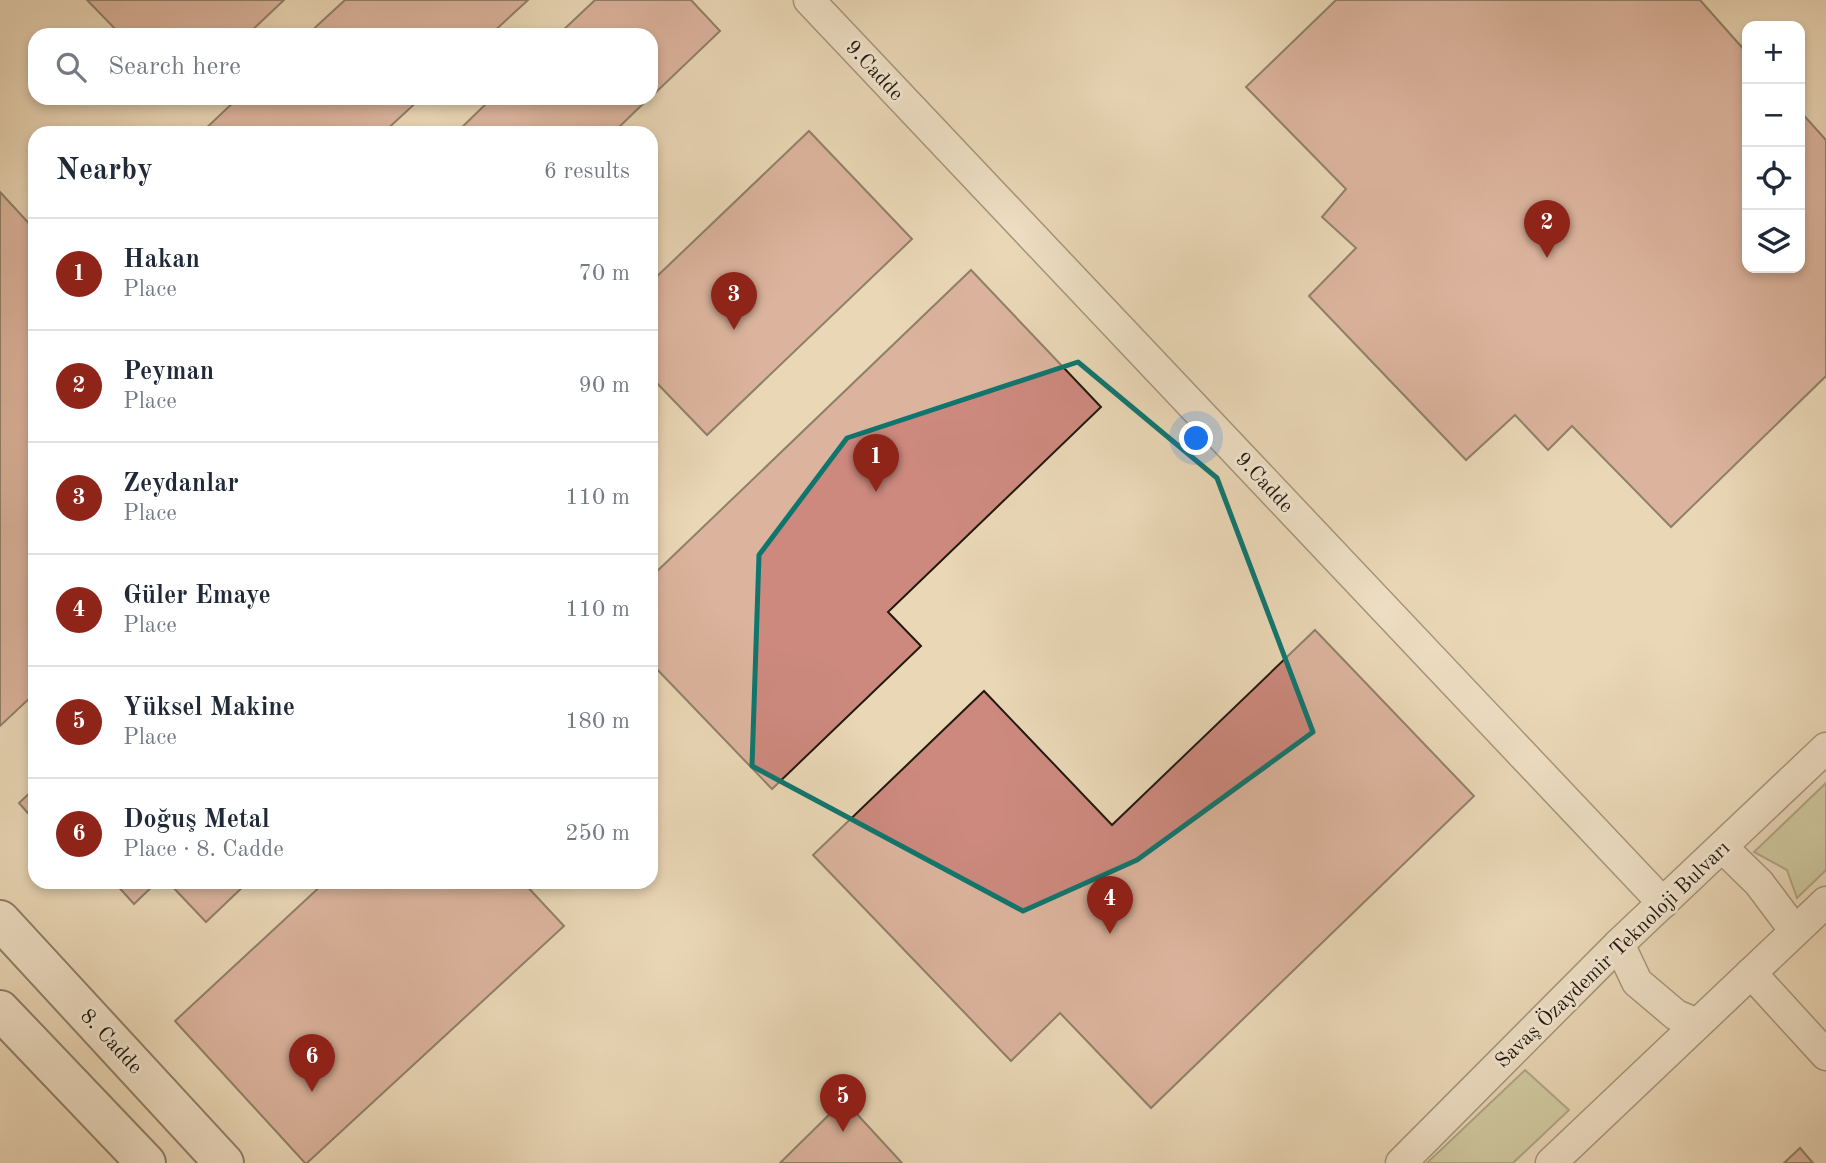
<!DOCTYPE html>
<meta charset="utf-8">
<style>
:root{--surface:#fff;--page:#f2f2f3;--text:#1f2937;--muted:#747a83;--line:#e0e1e3;--accent:#8f2418}
body{margin:0;font-family:"Old Standard TT",serif;background:var(--page);color:var(--text)}
.controls{position:absolute;right:21px;top:21px;display:grid;overflow:hidden;border-radius:14px;box-shadow:0 4px 10px #0003}
.controls button{width:63px;height:63px;display:grid;place-items:center;padding:0;border:0;border-bottom:2px solid var(--line);background:var(--surface);color:var(--text);font:35px sans-serif}
.you{position:absolute;left:1197px;top:439px;width:24px;height:24px;margin:-18px;border:5px solid #fff;border-radius:50%;background:#1a73e8;box-shadow:0 0 0 10px #1a73e833}
.badge{display:grid;place-items:center;width:46px;height:46px;border-radius:50%;background:var(--accent);color:#fff;font-size:23px;font-weight:700}
.pin{position:absolute;translate:-50% -58px;filter:drop-shadow(0 2px 4px #0008)}
.pin::after{content:'';position:absolute;top:37px;width:24px;height:21px;background:inherit;clip-path:polygon(0 0,100% 0,50% 100%)}
.list{margin:0;padding:0;list-style:none}
h2{display:flex;justify-content:space-between;align-items:center;height:91px;margin:0;padding:0 28px;font-size:30px}
h2 small{font-size:23px;font-weight:400;color:var(--muted)}
.list li{display:grid;grid-template-columns:46px 1fr auto;gap:21px;align-items:center;box-sizing:border-box;height:112px;padding:0 28px;border-top:2px solid var(--line)}
.list b{display:block;font-size:26px;white-space:nowrap}
.list p{margin:0;font-size:23px;white-space:nowrap;color:var(--muted)}
.list em{font-size:23px;font-style:normal;color:var(--muted)}
.icon{flex:none;width:38px;height:38px;fill:none;stroke:currentColor;stroke-width:2;stroke-linecap:round;stroke-linejoin:round}
.map{position:relative;flex:none;width:1826px;height:1163px;overflow:hidden}
.search{position:absolute;background:var(--surface);box-shadow:0 4px 10px #0003;left:28px;top:28px;width:630px;height:77px;display:flex;align-items:center;gap:18px;box-sizing:border-box;padding:0 24px;border-radius:21px;color:var(--muted);font-size:26px}
.panel{position:absolute;background:var(--surface);box-shadow:0 4px 10px #0003;left:28px;top:126px;width:630px;height:763px;border-radius:21px}
.map>svg:first-child{display:block}
.green{fill:#b6be8e;stroke:#6c6c4e;stroke-width:2}
.building{fill:#cd897e;stroke:#21190e;stroke-width:2}
.lines{fill:none;stroke-linecap:round;stroke-linejoin:round}
.street-casing{stroke:#534838;stroke-width:33}
.secondary-casing{stroke:#21190e;stroke-width:42}
.street{stroke:#f1e5d0;stroke-width:30}
.secondary{stroke:#f1e5d0;stroke-width:38}
.marked{fill:none;stroke:#0f766e;stroke-width:5;stroke-linejoin:round}
.labels{text-anchor:middle;stroke-width:6;stroke-linejoin:round;paint-order:stroke}
.street-label{font-size:21px;fill:#21190e;stroke:#f1e5d0}
</style>
<div class="map">
<svg width="1826" height="1163" viewBox="0 0 1826 1163">
<rect width="100%" height="100%" fill="#ead7b6"/>
<filter id="stains"><feTurbulence type="fractalNoise" baseFrequency=".00286" numOctaves="4"/><feColorMatrix values="0 0 0 0 .2 0 0 0 0 .09 0 0 0 0 .02 0 0 0 .5 -.17"/></filter>
<radialGradient id="worn" r=".72"><stop offset=".6" stop-color="#630" stop-opacity="0"/><stop offset="1" stop-color="#630" stop-opacity=".3"/></radialGradient>
<g class="green">
<path d="M1826,783V870L1797,898L1787,870L1754,852Z"/>
<path d="M1525,1070L1569,1110L1513,1163H1427Z"/>
</g>
<g class="building">
<path d="M87,0H284L247,35H121Z"/>
<path d="M345,0H528L490,35H307Z"/>
<path d="M595,0H691L720,31L651,97V35H558Z"/>
<path d="M1336,0H1700L1747,53V268H1800V111L1826,140V376L1671,527L1572,426L1548,450L1515,415L1466,460L1309,296L1356,248L1322,217L1346,189L1246,87Z"/>
<path d="M238,98H421L383,133H201Z"/>
<path d="M492,98H649L613,133H456Z"/>
<path d="M809,131L912,239L707,435L651,377V282Z"/>
<path d="M0,192L35,230V693L0,726Z"/>
<path d="M971,270L1101,407L888,612L921,646L772,789L651,663V577Z"/>
<path d="M1315,630L1474,796L1151,1108L1060,1013L1011,1061L813,855L984,691L1112,825Z"/>
<path d="M35,788V821L19,803Z"/>
<path d="M114,882H157L134,904Z"/>
<path d="M168,882H248L206,922Z"/>
<path d="M325,882H523L564,926L307,1163H305L175,1021Z"/>
<path d="M844,1100L902,1163H780Z"/>
<path d="M1800,1148L1813,1163H1784Z"/>
</g>
<g class="lines">
<g class="street-casing">
<g id="street">
<path d="M809,0L1663,903"/>
<path d="M1722,847L1759,883L1795,931"/>
<path d="M1619,944L1637,982L1676,1015L1697,1024"/>
<path d="M1751,973L1826,1055"/>
<path d="M1401,1163L1619,944L1826,748"/>
<path d="M1551,1163L1826,902"/>
</g>
</g>
<g class="secondary-casing">
<g id="secondary">
<path d="M0,920L224,1163"/>
<path d="M0,1010L146,1163"/>
</g>
</g>
<use href="#street" class="street"/>
<use href="#secondary" class="secondary"/>
</g>
<path d="M0 0H1826V1163H0ZM1078,362L1217,478L1313,732L1137,860L1023,911L752,766L759,555L847,438Z" fill="#ead7b6" fill-opacity=".55" fill-rule="evenodd"/>
<path class="marked" d="M1078,362L1217,478L1313,732L1137,860L1023,911L752,766L759,555L847,438Z"/>
<g class="labels">
<g class="street-label">
<text transform="translate(875 70) rotate(47)" y="7">9.Cadde</text>
<text transform="translate(1265 482) rotate(47)" y="7">9.Cadde</text>
<text transform="translate(1612 954) rotate(-44)" y="7">Savaş Özaydemir Teknoloji Bulvarı</text>
<text transform="translate(112 1041) rotate(47)" y="7">8. Cadde</text>
</g>
</g>
<rect width="100%" height="100%" filter="url(#stains)"/>
<rect width="100%" height="100%" fill="url(#worn)"/>
</svg>
<div class="controls">
<button>+</button>
<button>−</button>
<button><svg class="icon" aria-label="locate" viewBox="0 0 24 24"><circle cx="12" cy="12" r="6"/><path d="M12 2v4M12 18v4M2 12h4M18 12h4"/></svg></button>
<button><svg class="icon" aria-label="layers" viewBox="0 0 24 24"><path d="M12 4l9 5-9 5-9-5zM3 14l9 5 9-5"/></svg></button>
</div>
<div class="you"></div>
<div class="pin badge" style="left:876px;top:492px">1</div>
<div class="pin badge" style="left:1547px;top:258px">2</div>
<div class="pin badge" style="left:734px;top:330px">3</div>
<div class="pin badge" style="left:1110px;top:934px">4</div>
<div class="pin badge" style="left:843px;top:1132px">5</div>
<div class="pin badge" style="left:312px;top:1092px">6</div>
<div class="search"><svg class="icon" aria-label="search" viewBox="0 0 24 24"><circle cx="10" cy="10" r="6"/><path d="M15 15l6 6"/></svg>Search here</div>
<section class="panel">
<h2>Nearby<small>6 results</small></h2>
<ul class="list">
<li><span class="badge">1</span><div><b>Hakan</b><p>Place</p></div><em>70 m</em></li>
<li><span class="badge">2</span><div><b>Peyman</b><p>Place</p></div><em>90 m</em></li>
<li><span class="badge">3</span><div><b>Zeydanlar</b><p>Place</p></div><em>110 m</em></li>
<li><span class="badge">4</span><div><b>Güler Emaye</b><p>Place</p></div><em>110 m</em></li>
<li><span class="badge">5</span><div><b>Yüksel Makine</b><p>Place</p></div><em>180 m</em></li>
<li><span class="badge">6</span><div><b>Doğuş Metal</b><p>Place · 8. Cadde</p></div><em>250 m</em></li>
</ul>
</section>
</div>
